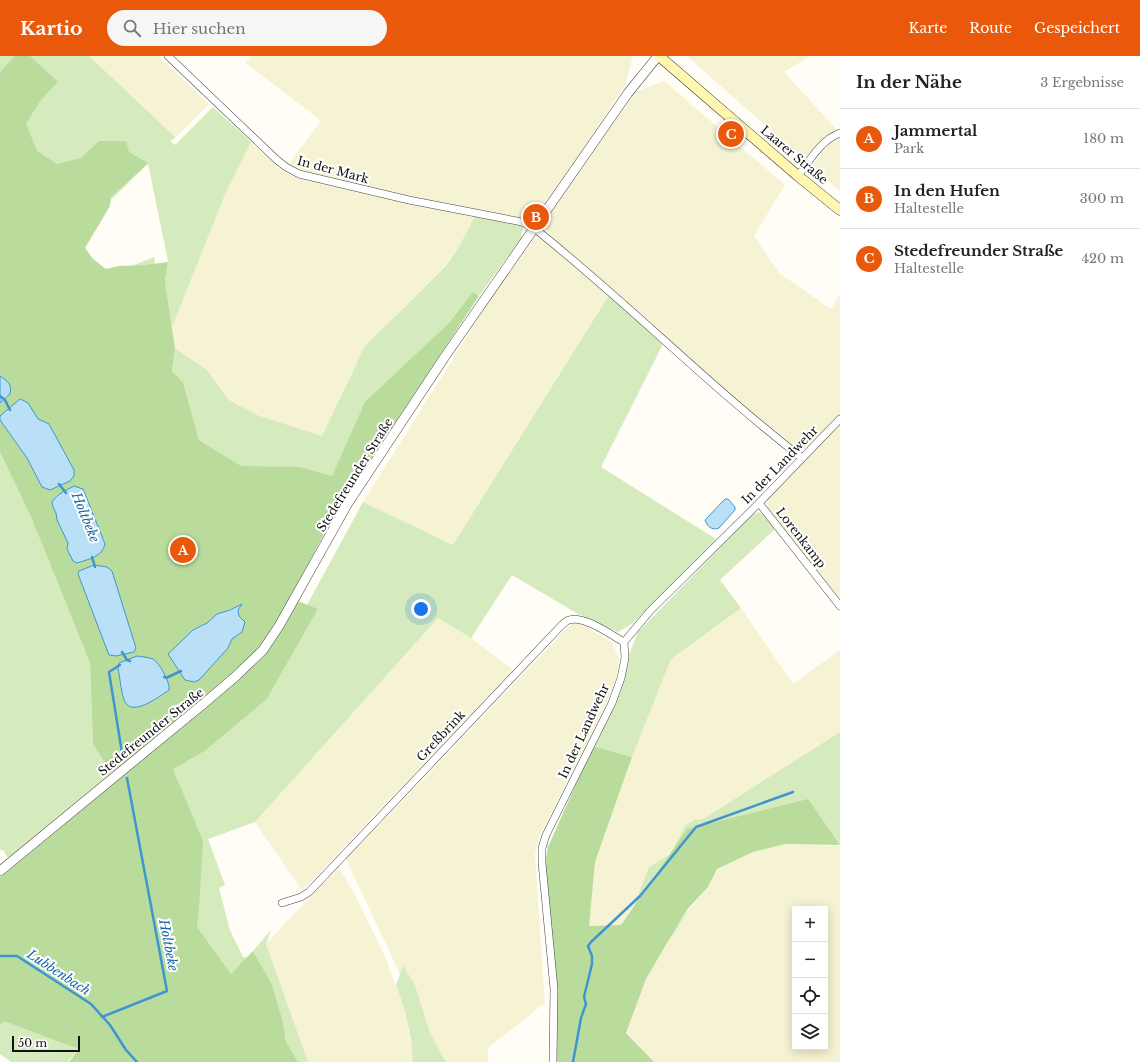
<!DOCTYPE html>
<html lang="de">
<meta charset="utf-8">
<style>
:root{--surface:#fff;--page:#f6f6f6;--text:#222;--muted:#767676;--line:#e0e0e0;--accent:#ea580c}
body{margin:0;font-family:"Libre Baskerville",serif;background:var(--page);color:var(--text)}
.controls{position:absolute;right:12px;bottom:12px;display:grid;overflow:hidden;border-radius:0px;box-shadow:0 2px 10px #0003}
.controls button{width:36px;height:36px;display:grid;place-items:center;padding:0;border:0;border-bottom:1px solid var(--line);background:var(--surface);color:var(--text);font:20px sans-serif}
.scale{position:absolute;left:12px;bottom:10px;width:68px;box-sizing:border-box;padding-left:4px;border:2px solid #111;border-top:0;font-size:11px;line-height:14px;white-space:nowrap;color:#111;-webkit-text-stroke:3px #fff;paint-order:stroke}
.you{position:absolute;left:421px;top:553px;width:14px;height:14px;margin:-10px;border:3px solid #fff;border-radius:50%;background:#1a73e8;box-shadow:0 0 0 6px #1a73e833}
.badge{display:grid;place-items:center;width:26px;height:26px;border-radius:50%;background:var(--accent);color:#fff;font-size:13px;font-weight:700}
.pin{position:absolute;translate:-50% -50%;border:2px solid #fff;box-shadow:0 1px 4px #0006}
.list{margin:0;padding:0;list-style:none}
h2{display:flex;justify-content:space-between;align-items:center;height:52px;margin:0;padding:0 16px;font-size:17px}
h2 small{font-size:13px;font-weight:400;color:var(--muted)}
.list li{display:grid;grid-template-columns:26px 1fr auto;gap:12px;align-items:center;box-sizing:border-box;height:60px;padding:0 16px;border-top:1px solid var(--line)}
.list b{display:block;font-size:15px;white-space:nowrap}
.list p{margin:0;font-size:13px;white-space:nowrap;color:var(--muted)}
.list em{font-size:13px;font-style:normal;color:var(--muted)}
.icon{flex:none;width:22px;height:22px;fill:none;stroke:currentColor;stroke-width:2;stroke-linecap:round;stroke-linejoin:round}
.map{position:relative;flex:none;width:840px;height:1006px;overflow:hidden}
header{display:flex;align-items:center;gap:24px;box-sizing:border-box;height:56px;padding:0 20px;background:var(--accent);color:#fff}
header strong{font-size:19px}
nav{display:flex;gap:22px;margin-inline-start:auto;font-size:14px}
.search{width:280px;height:36px;background:var(--page);display:flex;align-items:center;gap:10px;box-sizing:border-box;padding:0 14px;border-radius:22px;color:var(--muted);font-size:15px}
main{display:flex}
aside{flex:1;background:var(--surface)}
.map>svg:first-child{display:block}
.farmland{fill:#f6f3d4;fill-rule:evenodd}
.green{fill:#d5ebbd}
.forest{fill:#b9dc9c;fill-rule:evenodd}
.water{fill:#b9e0f7;stroke:#3f96cf}
.lines{fill:none;stroke-linecap:round;stroke-linejoin:round}
.stream{stroke:#3f96cf;stroke-width:2.5}
.minor-casing{stroke:#444;stroke-width:8}
.tertiary-casing{stroke:#444;stroke-width:10}
.secondary-casing{stroke:#333;stroke-width:11}
.minor{stroke:#fff;stroke-width:7}
.tertiary{stroke:#fff;stroke-width:9}
.secondary{stroke:#fff6b0;stroke-width:10}
.labels{text-anchor:middle;stroke-width:4;stroke-linejoin:round;paint-order:stroke}
.street-label{font-size:12px;fill:#111;stroke:#fff}
.water-label{font-size:13px;font-style:italic;fill:#1768a6;stroke:#fff}
</style>
<header>
<strong>Kartio</strong>
<div class="search"><svg class="icon" aria-label="search" viewBox="0 0 24 24"><circle cx="10" cy="10" r="6"/><path d="M15 15l6 6"/></svg>Hier suchen</div>
<nav><a>Karte</a><a>Route</a><a>Gespeichert</a></nav>
</header>
<main>
<div class="map">
<svg width="840" height="1006" viewBox="0 0 840 1006">
<rect width="100%" height="100%" fill="#fffdf5"/>
<g class="farmland">
<path d="M77,0H158L209,48L171,86Z"/>
<path d="M252,0H633L625,29L575,105L532,165L405,140L298,115L288,109L321,65L246,7Z"/>
<path d="M687,0H810L784,16L837,74L824,81L804,104Z"/>
<path d="M664,25L785,129L754,180L779,217L831,253L840,238V359L808,393L800,394L791,391L730,341L555,186L546,172L547,163L635,36Z"/>
<path d="M840,81V135L812,111L830,86Z"/>
<path d="M251,86L280,113L290,119L478,162L446,209L365,290L322,380L257,359L229,344L207,314L175,292L172,271L226,136Z"/>
<path d="M541,182L609,239L453,489L363,446L490,244L534,183Z"/>
<path d="M840,367V547L768,453V447L769,441Z"/>
<path d="M741,552L793,628L840,594V676L687,773L663,805L621,869L588,870L595,806L632,701L671,603Z"/>
<path d="M438,562L471,582L513,614L302,835L255,766Z"/>
<path d="M574,566L582,568L612,587L619,602L616,624L608,643L591,679L540,779L535,799L545,947L488,992V1006H446L430,977L415,929L403,909L400,918L346,803L420,727L563,576Z"/>
<path d="M785,788L840,790V1006H654L626,977L646,923L681,863L708,831L717,813L753,796ZM795,853H825V991H795Z"/>
<path d="M339,812L355,839L386,903L405,955L414,1006H308L266,888L292,860Z"/>
</g>
<g class="green">
<path d="M0,0H89L175,81L170,85L175,89L213,51L251,86L226,136L172,271L165,225L168,205L148,108L69,184L94,225L154,201L173,334L191,389L228,402L199,384L183,326L172,315L175,292L207,314L229,344L257,359L322,380L365,290L446,210L460,189L475,160L521,168L523,174L521,177L522,181L479,240L477,239L408,334L188,705L205,695L267,643L318,553L307,549L363,446L453,489L609,239L663,288L601,411L716,483L633,567L618,576L578,558L512,519L471,582L438,562L255,766L208,783L225,829L219,832L230,874L243,901H247L259,927L80,991L68,1006H11L0,998V957L131,732L119,691L115,660L0,382Z"/>
<path d="M0,396L31,461L90,607L93,688L111,717L8,802L3,794H0Z"/>
<path d="M759,456L765,460L775,473L720,524L741,552L671,603L632,701L593,690L638,576L752,459Z"/>
<path d="M840,676V789L836,783C802,787 770,780 737,794C703,809 698,837 681,866C672,882 659,895 650,910C645,918 642,927 639,935C629,959 620,982 611,1006H566L568,972L570,952L558,935L547,789L572,795L581,878L606,887L615,874L622,869L631,857L649,811L669,799L676,788L685,770L694,764L703,763Z"/>
<path d="M271,874L266,888L308,1006H298L286,985L283,966L272,928L253,895Z"/>
<path d="M403,909L415,929L430,977L446,1006H413L411,984L405,955L396,929Z"/>
</g>
<g class="forest">
<path d="M15,0H30L58,26L40,45L26,68L37,95L57,108L81,102L99,85H126L129,96L148,107L111,141L110,150L85,192L93,203L106,213L119,210L145,209L168,206L165,225L175,292L172,315L183,326L199,384L241,410L300,411L332,420L365,346L450,266L473,236L479,240L334,459L290,542L318,553L267,643L205,695L173,713L203,785L200,838L197,871L231,918L253,895L272,928L283,966L286,985L298,1006H69L79,993L4,965L0,969V821L126,716L124,707L111,717L93,688L90,607L31,461L0,396V364L27,402L42,431L74,420V414L49,368L38,363L28,347L9,352L0,360V347L5,344L8,326L0,320V16ZM241,549L238,553L242,576L232,583L228,592L193,574L207,567L217,558ZM137,600L154,604L160,610L170,631L169,634L144,649L135,652L119,607Z"/>
<path d="M593,690L632,701L595,806L589,870L621,869L687,773L808,743L840,789L785,788L753,796L717,813L708,831L685,856L646,923L626,977L654,1006H556L557,958L545,808L548,791Z"/>
</g>
<g class="water">
<path d="M0,320C8,326 12,327 10,338L0,347Z"/>
<path d="M20,343L28,347L38,363L49,368L74,414V420L70,425L50,434L42,431L27,402L0,364V360Z"/>
<path d="M74,430L83,433L105,488C102,501 89,503 77,507L73,505L67,493L68,487L57,464L56,457L53,451L52,446C57,438 66,434 74,430Z"/>
<path d="M725,443H728L735,451V454L719,472C712,475 707,470 705,464Z"/>
<path d="M94,509L107,511L112,515L136,592L134,596L116,600L109,599L78,518L79,515Z"/>
<path d="M242,548L238,554L239,560L245,566L242,576L232,583L228,592L199,624L194,626L185,624L168,598L193,574L207,567L217,558L230,554Z"/>
<path d="M137,600C142,601 148,601 153,603C159,606 171,628 169,634C160,640 133,661 125,646C121,638 120,621 118,612L119,607Z"/>
</g>
<g class="lines">
<g class="stream">
<path d="M0,340L5,344L10,354"/>
<path d="M59,428L66,437"/>
<path d="M92,501L95,511"/>
<path d="M122,596L127,604L130,605"/>
<path d="M120,609L109,616L123,703"/>
<path d="M164,621L166,622L181,615"/>
<path d="M0,900H17L91,948L110,969L126,994L137,1006"/>
<path d="M102,961L167,935L127,722"/>
<path d="M573,1006L581,962L586,948L584,941L592,908V900L588,890L591,886L640,840L696,771L793,736"/>
</g>
<g class="minor-casing">
<g id="minor">
<path d="M168,0L277,104L286,111L299,118L409,144L522,166L534,172C626,245 709,330 802,402"/>
<path d="M798,120C810,104 821,84 840,77"/>
<path d="M759,447L840,550"/>
<path d="M282,847L301,841L309,836L557,574C561,570 565,565 569,564C584,559 611,579 624,586"/>
<path d="M553,1006L554,933L542,807V792L546,779L612,647L621,622L625,602L624,586L650,555L759,447L840,363"/>
</g>
</g>
<g class="tertiary-casing">
<path id="tertiary" d="M0,815L208,644L236,620L263,594L279,570L348,447L444,302L628,37L658,0"/>
</g>
<g class="secondary-casing">
<path id="secondary" d="M659,0L798,120L840,154"/>
</g>
<use href="#minor" class="minor"/>
<use href="#tertiary" class="tertiary"/>
<use href="#secondary" class="secondary"/>
</g>
<g class="labels">
<g class="street-label">
<text transform="translate(794 99) rotate(40)" y="4">Laarer Straße</text>
<text transform="translate(333 114) rotate(15)" y="4">In der Mark</text>
<text transform="translate(780 409) rotate(-46)" y="4">In der Landwehr</text>
<text transform="translate(355 419) rotate(-58)" y="4">Stedefreunder Straße</text>
<text transform="translate(801 482) rotate(52)" y="4">Lorenkamp</text>
<text transform="translate(584 675) rotate(-65)" y="4">In der Landwehr</text>
<text transform="translate(151 676) rotate(-39)" y="4">Stedefreunder Straße</text>
<text transform="translate(441 680) rotate(-47)" y="4">Greßbrink</text>
</g>
<g class="water-label">
<text transform="translate(86 461) rotate(68)" y="5">Holtbeke</text>
<text transform="translate(169 889) rotate(79)" y="5">Holtbeke</text>
<text transform="translate(59 916) rotate(33)" y="5">Lubbenbach</text>
</g>
</g>
</svg>
<div class="controls">
<button>+</button>
<button>−</button>
<button><svg class="icon" aria-label="locate" viewBox="0 0 24 24"><circle cx="12" cy="12" r="6"/><path d="M12 2v4M12 18v4M2 12h4M18 12h4"/></svg></button>
<button><svg class="icon" aria-label="layers" viewBox="0 0 24 24"><path d="M12 4l9 5-9 5-9-5zM3 14l9 5 9-5"/></svg></button>
</div>
<div class="scale">50 m</div>
<div class="you"></div>
<div class="pin badge" style="left:183px;top:494px">A</div>
<div class="pin badge" style="left:536px;top:161px">B</div>
<div class="pin badge" style="left:731px;top:78px">C</div>
</div>
<aside>
<h2>In der Nähe<small>3 Ergebnisse</small></h2>
<ul class="list">
<li><span class="badge">A</span><div><b>Jammertal</b><p>Park</p></div><em>180 m</em></li>
<li><span class="badge">B</span><div><b>In den Hufen</b><p>Haltestelle</p></div><em>300 m</em></li>
<li><span class="badge">C</span><div><b>Stedefreunder Straße</b><p>Haltestelle</p></div><em>420 m</em></li>
</ul>
</aside>
</main>
